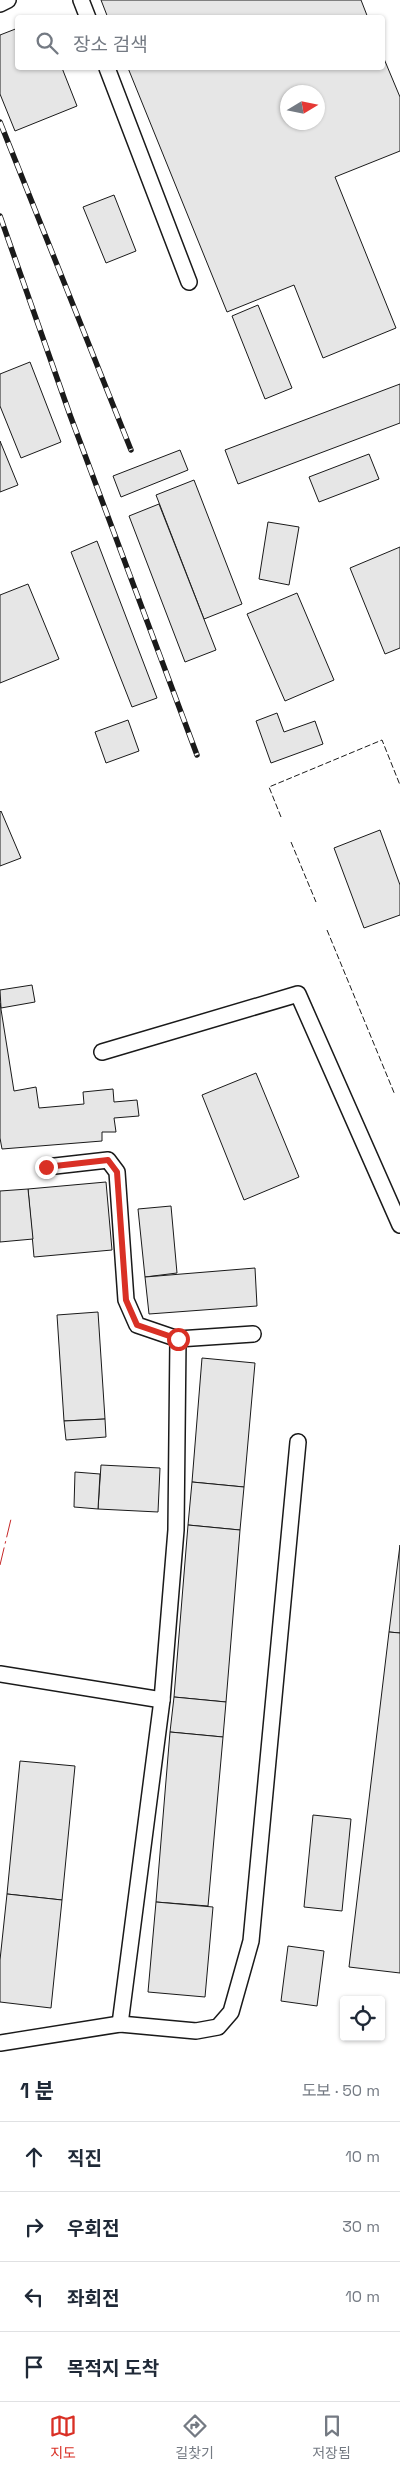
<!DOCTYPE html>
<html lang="ko">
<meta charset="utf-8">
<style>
:root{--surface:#fff;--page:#f6f6f7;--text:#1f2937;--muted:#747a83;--line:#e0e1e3;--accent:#d93025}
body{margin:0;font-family:"Space Grotesk","Noto Sans KR",sans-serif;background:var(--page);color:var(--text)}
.controls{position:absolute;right:15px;bottom:15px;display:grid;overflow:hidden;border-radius:5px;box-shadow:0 1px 4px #0004}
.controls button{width:45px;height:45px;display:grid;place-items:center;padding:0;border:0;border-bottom:1px solid var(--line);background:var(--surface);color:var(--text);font:25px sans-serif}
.compass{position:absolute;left:280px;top:85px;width:45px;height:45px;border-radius:50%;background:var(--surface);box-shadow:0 1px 4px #0004;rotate:80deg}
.stop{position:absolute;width:15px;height:15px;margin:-11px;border:4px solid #d93025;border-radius:50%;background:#fff}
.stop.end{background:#d93025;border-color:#fff;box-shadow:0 1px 5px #0008}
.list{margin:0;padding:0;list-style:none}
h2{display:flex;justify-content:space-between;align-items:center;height:65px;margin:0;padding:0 20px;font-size:21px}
h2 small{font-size:16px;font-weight:400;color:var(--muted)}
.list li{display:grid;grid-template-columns:32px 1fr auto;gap:15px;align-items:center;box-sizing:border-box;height:70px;padding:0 20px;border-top:1px solid var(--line)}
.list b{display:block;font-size:19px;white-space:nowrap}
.list em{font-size:16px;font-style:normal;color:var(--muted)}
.icon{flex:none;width:28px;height:28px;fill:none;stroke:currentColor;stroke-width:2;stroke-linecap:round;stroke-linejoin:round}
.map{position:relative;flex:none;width:400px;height:2056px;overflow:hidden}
.search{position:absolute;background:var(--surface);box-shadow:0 1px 4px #0004;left:15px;right:15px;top:15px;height:55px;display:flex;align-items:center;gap:12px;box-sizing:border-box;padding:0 18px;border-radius:5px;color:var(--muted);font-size:19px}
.sheet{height:345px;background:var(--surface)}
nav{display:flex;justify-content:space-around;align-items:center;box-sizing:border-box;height:70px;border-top:1px solid var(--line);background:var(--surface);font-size:14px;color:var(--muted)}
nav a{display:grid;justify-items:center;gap:2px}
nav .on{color:var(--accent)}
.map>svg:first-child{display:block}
.building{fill:#e6e6e6;stroke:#1a1a1a;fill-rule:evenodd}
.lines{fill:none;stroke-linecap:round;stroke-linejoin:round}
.lane-casing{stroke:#1a1a1a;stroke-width:18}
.lane{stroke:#fff;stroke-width:15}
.rail-casing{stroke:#1a1a1a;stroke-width:5.5}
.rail{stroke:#fff;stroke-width:4;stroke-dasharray:11;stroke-linecap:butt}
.fence{stroke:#1a1a1a;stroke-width:1;stroke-dasharray:6 2.5;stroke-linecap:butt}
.power{stroke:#c62828;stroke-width:1;stroke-dasharray:18 4 2.5 4;stroke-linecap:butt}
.route{stroke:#d93025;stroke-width:6}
</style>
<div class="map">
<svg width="400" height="2056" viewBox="0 0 400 2056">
<rect width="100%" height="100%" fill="#fff"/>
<g class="building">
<path d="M101,0H361L368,18H108Z"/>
<path d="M18,28V68H62L77,106L15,131L0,94V35Z"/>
<path d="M382,54L400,97V151L335,177L396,328L323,358L294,285L227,312L128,68H382ZM288,92H318V122H288Z"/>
<path d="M114,195L136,251L106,263L83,207Z"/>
<path d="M258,305L292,388L265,399L232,316Z"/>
<path d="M30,362L61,442L21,458L0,406V374Z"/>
<path d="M400,384V423L238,484L225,450Z"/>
<path d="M0,441L18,485L0,492Z"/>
<path d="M180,450L188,470L121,497L113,476Z"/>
<path d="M369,454L379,479L319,502L309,477Z"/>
<path d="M194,480L242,604L204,619L156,495Z"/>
<path d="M159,504L216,650L185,662L129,516Z"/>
<path d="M268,522L299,527L289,585L259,579Z"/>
<path d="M97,541L157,698L132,707L71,552Z"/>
<path d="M400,547V648L385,654L350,568Z"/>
<path d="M28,584L59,659L0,683V595Z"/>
<path d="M297,593L334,680L285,701L247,614Z"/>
<path d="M277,713L284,732L315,721L323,744L271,763L256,721Z"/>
<path d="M128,720L139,751L106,763L95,732Z"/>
<path d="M1,811L21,858L0,866V812Z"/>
<path d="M380,830L400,885V915L364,928L334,848Z"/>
<path d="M32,985L35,1002L1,1008L0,990Z"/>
<path d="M0,1003L14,1091L36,1087L39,1108L84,1104L83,1092L113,1089L114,1102L137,1100L139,1116L114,1118L116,1132H102V1141L2,1149L0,1138Z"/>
<path d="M256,1073L299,1177L244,1200L202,1095Z"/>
<path d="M106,1182L112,1250L34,1257L28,1189Z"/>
<path d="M28,1189L33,1239L0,1242V1191Z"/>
<path d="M171,1206L177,1273L145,1277L138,1209Z"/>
<path d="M255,1268L257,1306L149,1314L145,1277Z"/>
<path d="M98,1312L105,1419L64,1421L57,1315Z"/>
<path d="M202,1358L255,1363L244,1487L192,1482Z"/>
<path d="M105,1419L106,1437L66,1440L64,1421Z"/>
<path d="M101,1465L160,1468L158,1512L98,1509Z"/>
<path d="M75,1472L100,1474L98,1509L74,1507Z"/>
<path d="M192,1482L244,1487L240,1530L188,1525Z"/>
<path d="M188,1525L240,1530L226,1702L174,1697Z"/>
<path d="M400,1545V1633L389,1632Z"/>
<path d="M389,1632L400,1633V1973L349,1967Z"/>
<path d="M174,1697L226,1702L223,1737L170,1732Z"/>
<path d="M170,1732L223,1737L208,1906L156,1902Z"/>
<path d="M20,1761L75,1766L62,1900L7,1894Z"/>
<path d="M313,1815L351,1819L342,1911L304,1907Z"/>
<path d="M7,1894L62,1900L51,2008L0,2002V1960Z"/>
<path d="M156,1902L213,1907L205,1997L148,1992Z"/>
<path d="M288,1946L324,1951L317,2006L281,2001Z"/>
</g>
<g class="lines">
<g class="lane-casing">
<g id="lane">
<path d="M81,0L88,18"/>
<path d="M0,4L8,0"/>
<path d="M107,68L189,282"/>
<path d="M102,1052L298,994L400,1225"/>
<path d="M46,1167L108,1160L117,1172L126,1300L137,1325L178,1339L253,1334"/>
<path d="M0,1674L162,1700"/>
<path d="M120,2024L162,1700L176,1530L178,1339"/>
<path d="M0,2043L120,2024L196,2031L218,2027L231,2012L251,1941L298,1442"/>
</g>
</g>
<use href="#lane" class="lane"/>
<g class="rail-casing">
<g id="rail">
<path d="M0,122L131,450"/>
<path d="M0,216L70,415L197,755"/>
</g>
</g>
<use href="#rail" class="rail"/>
<g class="fence">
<path d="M281,817L269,787L382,740L400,785"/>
<path d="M291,842L316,902"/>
<path d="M327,930L395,1095"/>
</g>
<path class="power" d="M0,1565L11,1519"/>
</g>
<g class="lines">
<path class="route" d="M46,1167L108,1160L117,1172L126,1300L137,1325L178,1339"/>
</g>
</svg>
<div class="controls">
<button><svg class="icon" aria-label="locate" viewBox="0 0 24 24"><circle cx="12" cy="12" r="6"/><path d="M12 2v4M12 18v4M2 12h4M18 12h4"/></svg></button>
</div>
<svg class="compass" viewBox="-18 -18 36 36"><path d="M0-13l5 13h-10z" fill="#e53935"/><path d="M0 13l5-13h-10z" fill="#747a83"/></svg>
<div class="stop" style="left:178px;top:1339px"></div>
<div class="stop end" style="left:46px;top:1167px"></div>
<div class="search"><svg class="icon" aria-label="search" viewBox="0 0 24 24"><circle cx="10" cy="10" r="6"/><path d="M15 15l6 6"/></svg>장소 검색</div>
</div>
<section class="sheet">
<h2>1 분<small>도보 · 50 m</small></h2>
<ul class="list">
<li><svg class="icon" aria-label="ahead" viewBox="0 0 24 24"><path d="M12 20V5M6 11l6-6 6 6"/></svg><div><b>직진</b></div><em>10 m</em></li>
<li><svg class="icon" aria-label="right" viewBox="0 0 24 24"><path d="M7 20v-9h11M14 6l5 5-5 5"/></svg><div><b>우회전</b></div><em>30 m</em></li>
<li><svg class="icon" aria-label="left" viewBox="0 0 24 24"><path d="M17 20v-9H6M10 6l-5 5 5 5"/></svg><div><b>좌회전</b></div><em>10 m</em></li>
<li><svg class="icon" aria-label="arrive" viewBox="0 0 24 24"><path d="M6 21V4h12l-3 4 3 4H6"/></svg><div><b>목적지 도착</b></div></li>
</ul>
</section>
<nav>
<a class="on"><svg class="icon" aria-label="map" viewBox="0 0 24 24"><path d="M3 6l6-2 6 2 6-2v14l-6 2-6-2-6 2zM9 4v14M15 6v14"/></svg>지도</a>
<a><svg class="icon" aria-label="directions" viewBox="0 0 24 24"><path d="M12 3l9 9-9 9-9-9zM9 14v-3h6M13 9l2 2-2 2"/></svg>길찾기</a>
<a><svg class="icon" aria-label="saved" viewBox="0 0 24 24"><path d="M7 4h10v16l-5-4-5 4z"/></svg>저장됨</a>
</nav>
